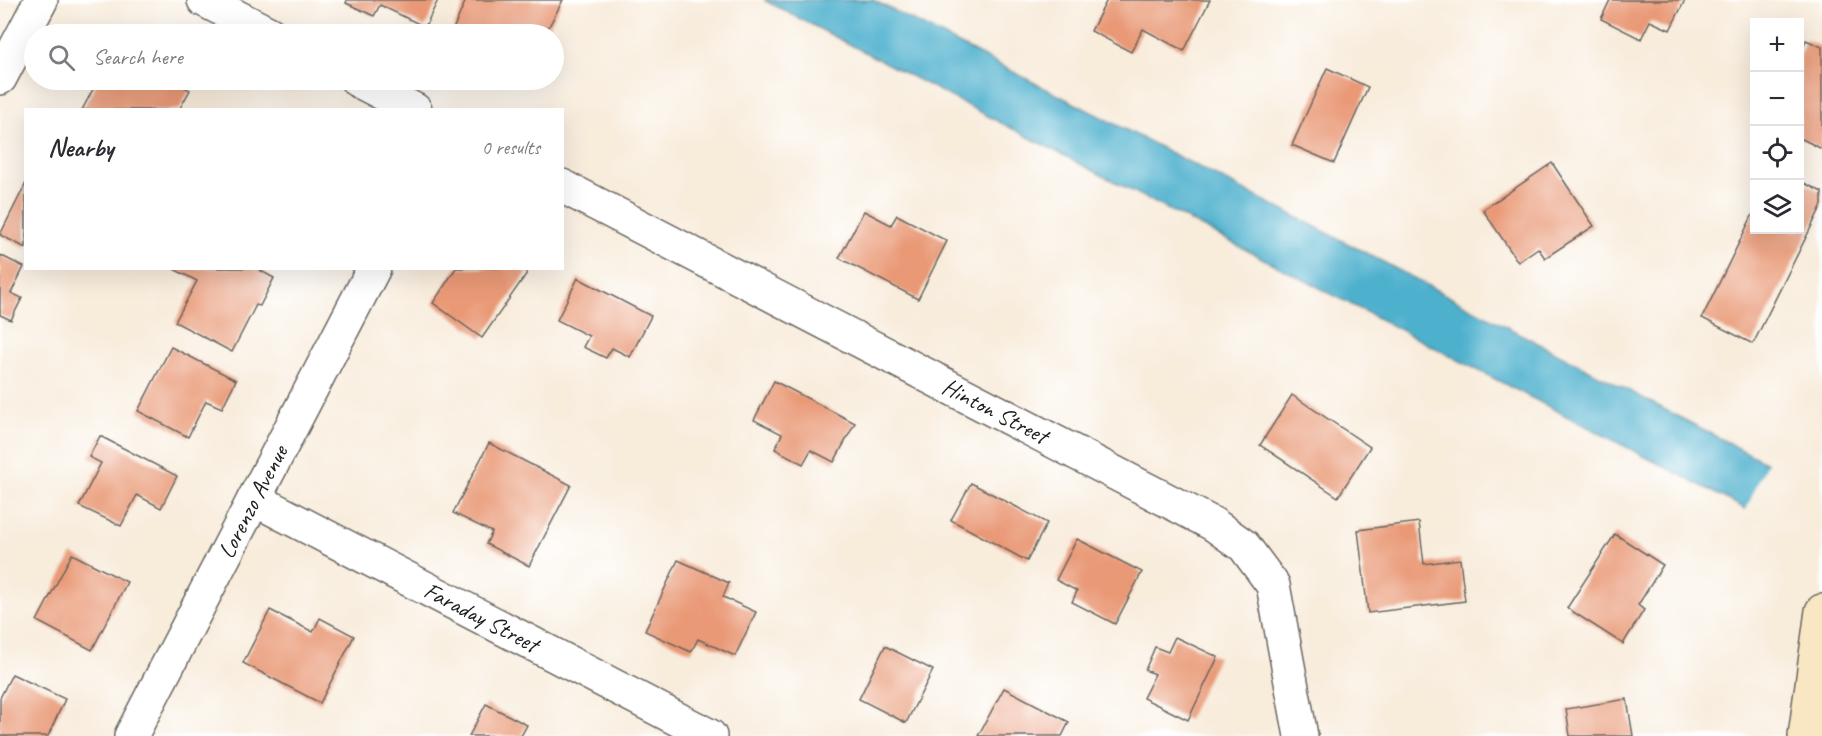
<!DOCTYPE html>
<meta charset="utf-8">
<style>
:root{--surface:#fff;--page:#f7f7f7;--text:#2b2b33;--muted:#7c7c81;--line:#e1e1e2}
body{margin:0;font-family:Caveat,sans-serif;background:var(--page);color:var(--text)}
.controls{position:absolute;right:18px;top:18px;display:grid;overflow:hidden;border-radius:0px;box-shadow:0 6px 24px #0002}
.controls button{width:54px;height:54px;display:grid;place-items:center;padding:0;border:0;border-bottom:2px solid var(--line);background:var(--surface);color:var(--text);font:30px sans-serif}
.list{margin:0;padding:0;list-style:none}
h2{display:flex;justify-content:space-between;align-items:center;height:78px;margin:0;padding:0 24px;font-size:26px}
h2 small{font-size:20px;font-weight:400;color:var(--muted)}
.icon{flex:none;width:33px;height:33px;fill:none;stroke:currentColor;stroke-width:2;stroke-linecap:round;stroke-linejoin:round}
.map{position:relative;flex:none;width:1822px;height:736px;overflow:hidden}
.search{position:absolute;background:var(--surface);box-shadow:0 6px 24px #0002;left:24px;top:24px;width:540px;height:66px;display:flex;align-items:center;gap:15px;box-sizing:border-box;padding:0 21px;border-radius:33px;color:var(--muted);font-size:22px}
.panel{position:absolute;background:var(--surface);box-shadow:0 6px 24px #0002;left:24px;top:108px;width:540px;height:162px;border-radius:0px}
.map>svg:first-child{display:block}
.water{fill:#4eb0cd;stroke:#356674;stroke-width:1.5}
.pier{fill:#f8ecdb}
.building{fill:#e99976}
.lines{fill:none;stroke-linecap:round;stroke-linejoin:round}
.street-casing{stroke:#69655f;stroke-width:36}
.secondary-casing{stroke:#69655f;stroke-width:36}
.street{stroke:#fff;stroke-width:33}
.secondary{stroke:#f9e7c3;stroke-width:33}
.labels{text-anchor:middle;stroke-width:6;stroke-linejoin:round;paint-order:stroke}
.street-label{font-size:24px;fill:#1c1c1c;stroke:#fff}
</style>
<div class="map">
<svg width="1822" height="736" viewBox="0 0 1822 736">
<rect width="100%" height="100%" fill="#fff"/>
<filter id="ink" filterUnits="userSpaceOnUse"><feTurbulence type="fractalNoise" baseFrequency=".0167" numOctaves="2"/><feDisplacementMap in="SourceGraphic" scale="12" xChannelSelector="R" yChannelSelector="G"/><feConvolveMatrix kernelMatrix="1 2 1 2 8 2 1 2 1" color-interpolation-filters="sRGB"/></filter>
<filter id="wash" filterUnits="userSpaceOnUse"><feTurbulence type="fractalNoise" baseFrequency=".008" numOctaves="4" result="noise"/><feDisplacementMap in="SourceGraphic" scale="24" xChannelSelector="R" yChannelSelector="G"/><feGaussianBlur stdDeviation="1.35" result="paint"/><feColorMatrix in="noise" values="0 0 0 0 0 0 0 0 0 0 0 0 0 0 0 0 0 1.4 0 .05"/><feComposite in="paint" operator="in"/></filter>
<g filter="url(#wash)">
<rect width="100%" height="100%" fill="#f8ecdb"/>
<path class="water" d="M764,0H873L1341,240L1767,463L1817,543L1744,508Z"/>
<path class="pier" d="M1768,460L1822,489V549L1745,512Z"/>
<g id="blocks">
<g class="building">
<path d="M347,0H438L425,27L380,5L374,16L346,3Z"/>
<path d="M466,0H563L545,34H451Z"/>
<path d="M1107,0H1210L1184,51L1143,29L1131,52L1091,31Z"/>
<path d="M1610,0H1685L1670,30L1650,21L1641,39L1601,19Z"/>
<path d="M1806,40L1822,47V149L1800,138V54Z"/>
<path d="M1327,68L1368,87L1334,163L1292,145Z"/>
<path d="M98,80H171L190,90L179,110H82Z"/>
<path d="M1552,163L1594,226L1545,258L1538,248L1518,262L1483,210Z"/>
<path d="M1800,181L1822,192V205L1753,344L1702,318L1754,212V230H1800Z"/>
<path d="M26,183V248L0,235Z"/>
<path d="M864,211L891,225L897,215L947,241L918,299L839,258Z"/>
<path d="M0,255L24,267L11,293L22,298L11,320L0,315Z"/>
<path d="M172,268H256L274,278L260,306L256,305L232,352L175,322L197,281Z"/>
<path d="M456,268H520L527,273L482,338L433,303Z"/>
<path d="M578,278L651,316L630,357L612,348L606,358L583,347L589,336L557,320Z"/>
<path d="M171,347L236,380L222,408L206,401L188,437L138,411Z"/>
<path d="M774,381L855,423L834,462L811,450L803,464L775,449L782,434L754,420Z"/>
<path d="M1292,395L1370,447L1338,497L1260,445Z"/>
<path d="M100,436L177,476L161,508L137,495L121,526L79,506L101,463L89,457Z"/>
<path d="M489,443L571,485L529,566L486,544L492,532L453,513Z"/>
<path d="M971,483L1047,523L1027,561L951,520Z"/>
<path d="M1419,522L1424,564L1460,559L1465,601L1368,613L1358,530Z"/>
<path d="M1615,534L1663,565L1638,605L1644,610L1623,644L1567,608Z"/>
<path d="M1077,539L1142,572L1115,624L1072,602L1077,591L1056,580Z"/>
<path d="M72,554L127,582L92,650L37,621Z"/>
<path d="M678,560L729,583L723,597L756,612L735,656L698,639L691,652L645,631Z"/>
<path d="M270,610L313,632L320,618L354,636L320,703L243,663Z"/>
<path d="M1175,637L1218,657L1188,720L1143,698L1155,674L1145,670L1155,647L1168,652Z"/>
<path d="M885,646L933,670L906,723L859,699Z"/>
<path d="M12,674L65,699L48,736H0V698Z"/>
<path d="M1004,688L1069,722L1062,736H978Z"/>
<path d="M1627,699L1633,736H1570L1566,709Z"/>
<path d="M486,704L527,725L521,736H469Z"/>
</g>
</g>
</g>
<g filter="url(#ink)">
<use href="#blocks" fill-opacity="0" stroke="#69655f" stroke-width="1.5"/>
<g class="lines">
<g class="street-casing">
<g id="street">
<path d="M204,0L270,34"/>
<path d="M0,78L41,0"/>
<path d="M357,80L415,110"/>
<path id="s1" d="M562,186L1213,524L1244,546L1273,585L1301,736"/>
<path id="s2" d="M254,499L710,736"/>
<path id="s3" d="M131,736L374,268"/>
</g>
</g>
<g class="secondary-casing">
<path id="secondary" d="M1805,736L1822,611"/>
</g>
<use href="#street" class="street"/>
<use href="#secondary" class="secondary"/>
</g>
</g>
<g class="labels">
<g class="street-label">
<text dy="8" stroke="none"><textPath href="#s1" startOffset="488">Hinton Street</textPath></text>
<text dy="8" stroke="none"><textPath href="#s3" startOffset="264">Lorenzo Avenue</textPath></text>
<text dy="8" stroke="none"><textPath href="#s2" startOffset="256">Faraday Street</textPath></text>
</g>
</g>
</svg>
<div class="controls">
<button>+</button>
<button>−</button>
<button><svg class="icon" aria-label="locate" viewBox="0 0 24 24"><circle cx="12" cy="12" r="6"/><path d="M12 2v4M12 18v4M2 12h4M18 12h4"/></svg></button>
<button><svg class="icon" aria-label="layers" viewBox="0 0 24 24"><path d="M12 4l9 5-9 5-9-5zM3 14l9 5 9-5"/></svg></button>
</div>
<div class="search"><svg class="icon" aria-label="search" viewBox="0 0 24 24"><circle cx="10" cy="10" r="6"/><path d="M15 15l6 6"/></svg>Search here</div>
<section class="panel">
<h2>Nearby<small>0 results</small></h2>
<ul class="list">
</ul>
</section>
</div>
